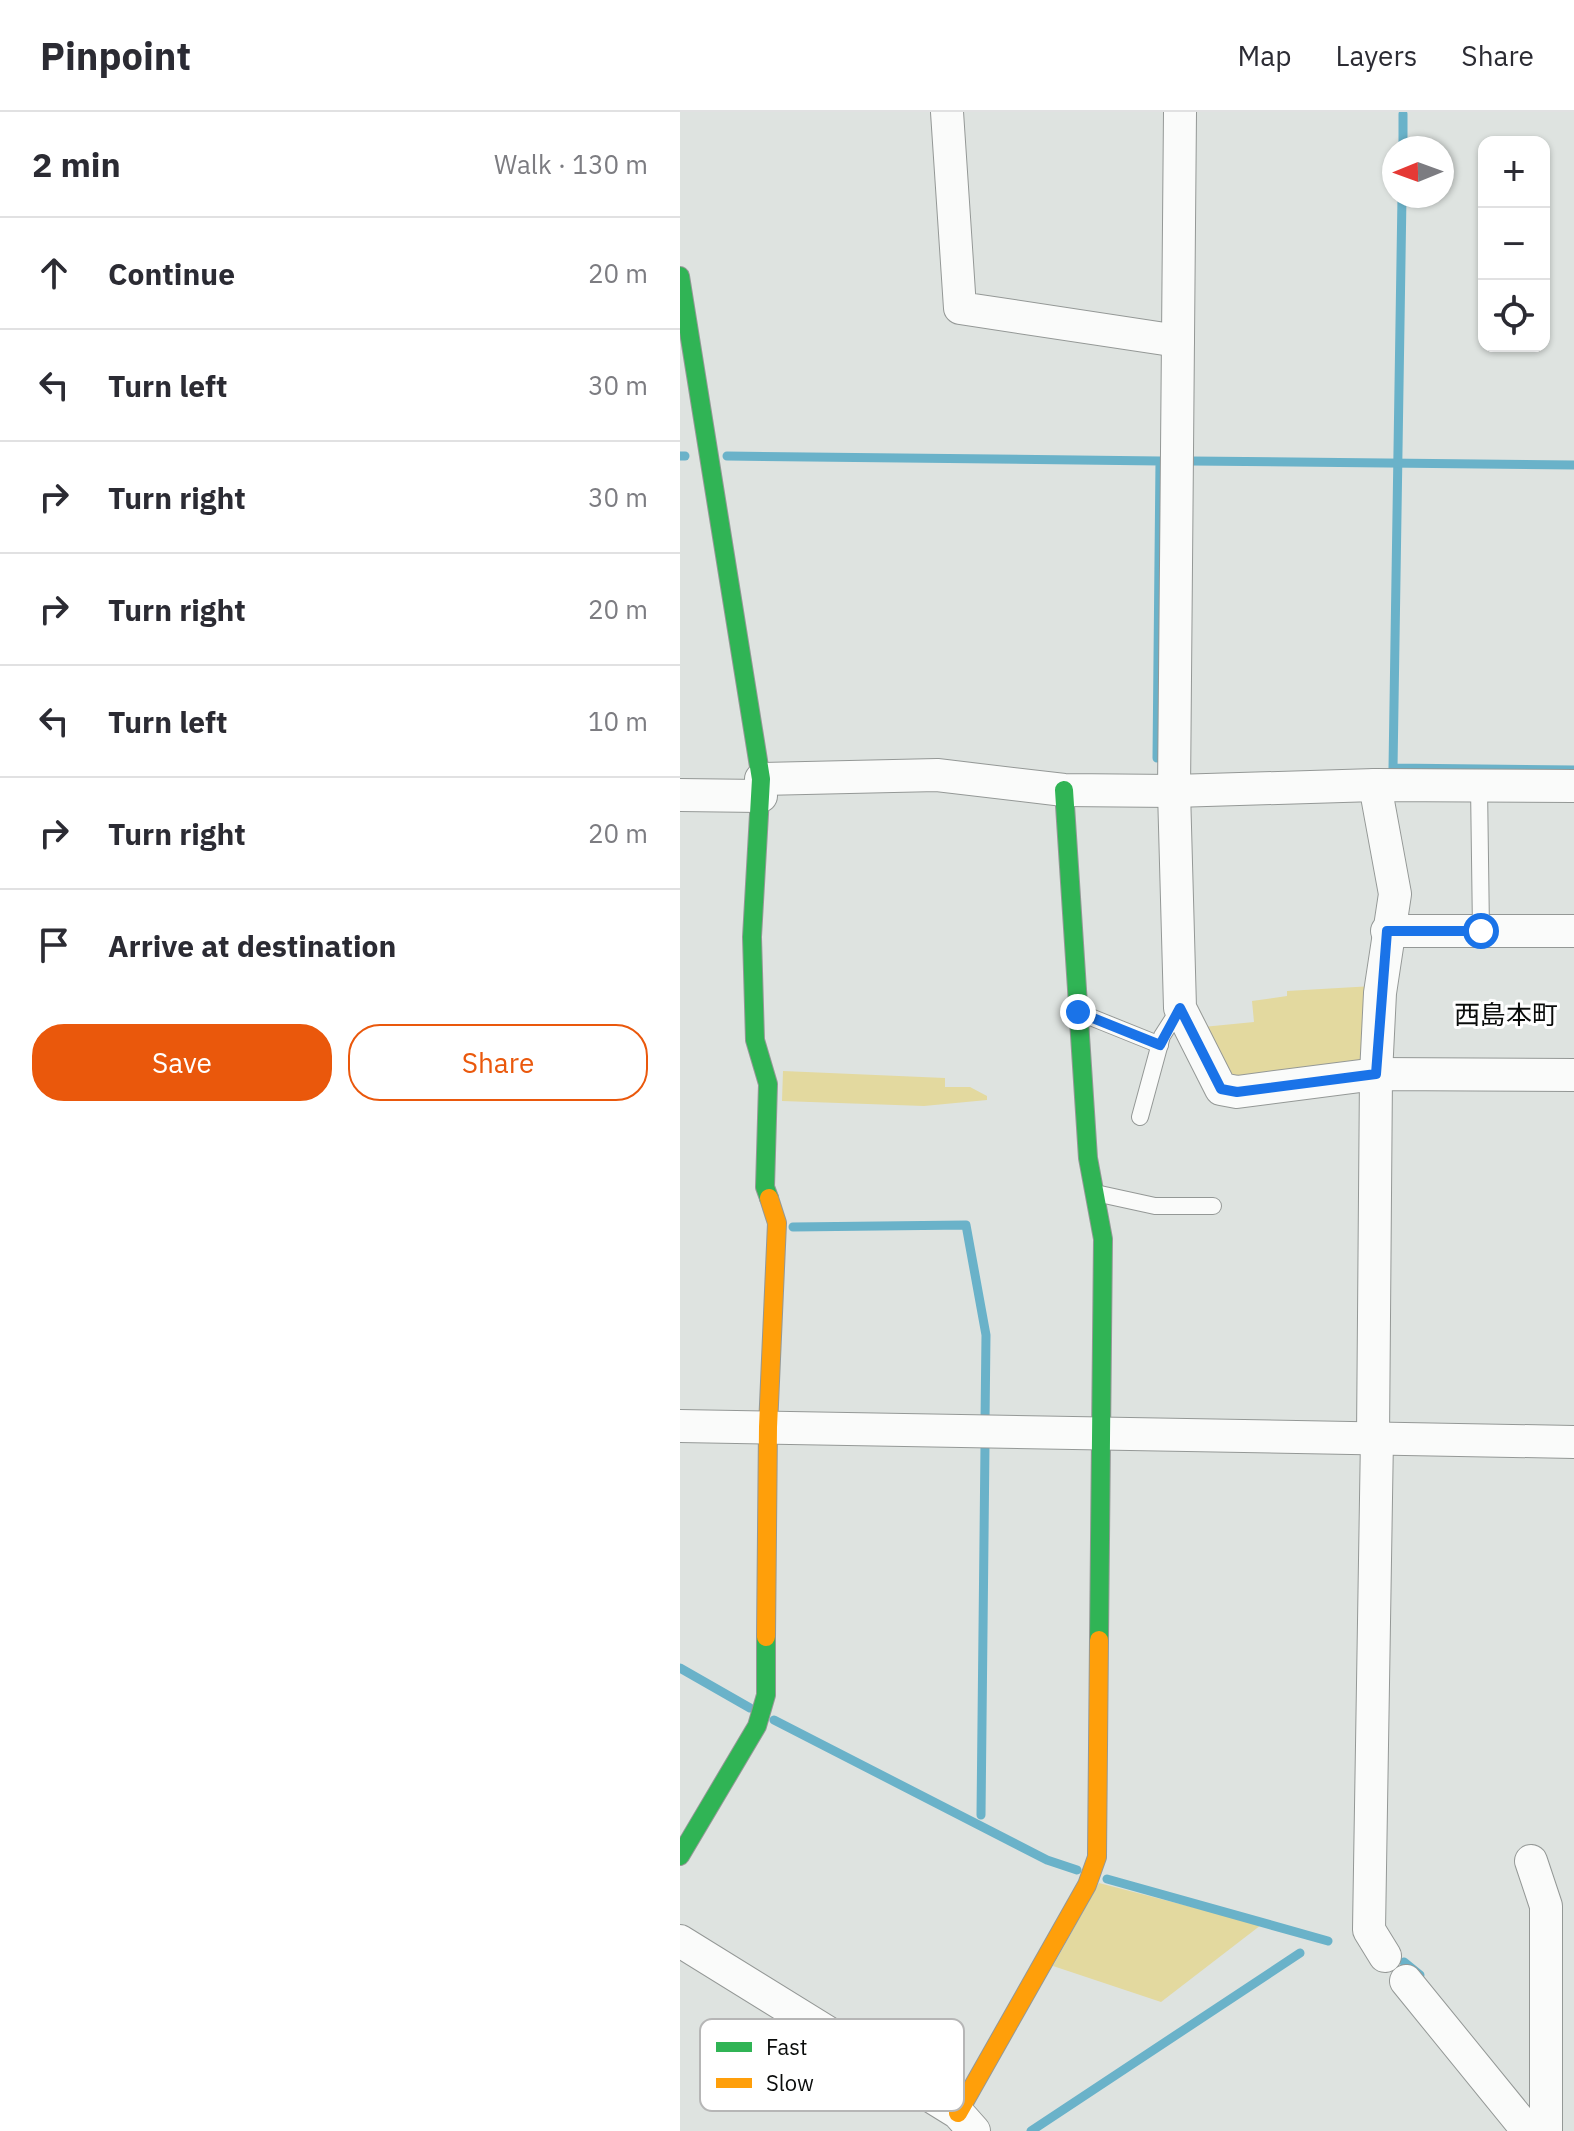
<!DOCTYPE html>
<meta charset="utf-8">
<style>
:root{--surface:#fff;--page:#f7f7f7;--text:#2b2b33;--muted:#7c7c81;--line:#e1e1e2;--accent:#ea580c}
body{margin:0;font-family:"IBM Plex Sans","Noto Sans JP",sans-serif;background:var(--page);color:var(--text)}
.controls{position:absolute;right:24px;top:24px;display:grid;overflow:hidden;border-radius:16px;box-shadow:0 2px 6px #0004}
.controls button{width:72px;height:72px;display:grid;place-items:center;padding:0;border:0;border-bottom:2px solid var(--line);background:var(--surface);color:var(--text);font:40px sans-serif}
.compass{position:absolute;left:702px;top:24px;width:72px;height:72px;border-radius:50%;background:var(--surface);box-shadow:0 2px 6px #0004;rotate:269deg}
.stop{position:absolute;width:24px;height:24px;margin:-18px;border:6px solid #1a73e8;border-radius:50%;background:#fff}
.stop.end{background:#1a73e8;border-color:#fff;box-shadow:0 2px 8px #0008}
.list{margin:0;padding:0;list-style:none}
h2{display:flex;justify-content:space-between;align-items:center;height:104px;margin:0;padding:0 32px;font-size:34px}
h2 small{font-size:26px;font-weight:400;color:var(--muted)}
.list li{display:grid;grid-template-columns:52px 1fr auto;gap:24px;align-items:center;box-sizing:border-box;height:112px;padding:0 32px;border-top:2px solid var(--line)}
.list b{display:block;font-size:30px;white-space:nowrap}
.list em{font-size:26px;font-style:normal;color:var(--muted)}
.actions{display:flex;gap:16px;padding:24px 32px}
.actions a{flex:1;padding:18px 0;border:2px solid var(--accent);border-radius:32px;text-align:center;font-size:28px;color:var(--accent)}
.actions .main{background:var(--accent);color:#fff}
.icon{flex:none;width:44px;height:44px;fill:none;stroke:currentColor;stroke-width:2;stroke-linecap:round;stroke-linejoin:round}
.map{position:relative;flex:none;width:894px;height:2019px;overflow:hidden}
header{display:flex;align-items:center;gap:48px;box-sizing:border-box;height:112px;padding:0 40px;background:var(--surface);border-bottom:2px solid var(--line)}
header strong{font-size:38px}
nav{display:flex;gap:44px;margin-inline-start:auto;font-size:28px}
main{display:flex}
aside{flex:1;background:var(--surface)}
.map>svg:first-child{display:block}
.green{fill:#e3d99f}
.lines{fill:none;stroke-linecap:round;stroke-linejoin:round}
.stream{stroke:#6ab2c9;stroke-width:9}
.lane-casing{stroke:#949896;stroke-width:18}
.street-casing{stroke:#949896;stroke-width:34}
.fast-casing{stroke:#949896;stroke-width:20}
.slow-casing{stroke:#949896;stroke-width:20}
.lane{stroke:#fafbfa;stroke-width:16}
.street{stroke:#fafbfa;stroke-width:32}
.fast{stroke:#30b455;stroke-width:18}
.slow{stroke:#ff9f0a;stroke-width:18}
.route{stroke:#1a73e8;stroke-width:10}
.labels{text-anchor:middle;stroke-width:6;stroke-linejoin:round;paint-order:stroke}
.quarter-label{font-size:26px;fill:#0a0c0b;stroke:#fff}
.key{fill:#fff;stroke:#b6b6b6;stroke-width:2}
.key-label{font-size:22px;fill:#0a0c0b}
</style>
<header>
<strong>Pinpoint</strong>
<nav><a>Map</a><a>Layers</a><a>Share</a></nav>
</header>
<main>
<aside>
<h2>2 min<small>Walk · 130 m</small></h2>
<ul class="list">
<li><svg class="icon" aria-label="ahead" viewBox="0 0 24 24"><path d="M12 20V5M6 11l6-6 6 6"/></svg><div><b>Continue</b></div><em>20 m</em></li>
<li><svg class="icon" aria-label="left" viewBox="0 0 24 24"><path d="M17 20v-9H6M10 6l-5 5 5 5"/></svg><div><b>Turn left</b></div><em>30 m</em></li>
<li><svg class="icon" aria-label="right" viewBox="0 0 24 24"><path d="M7 20v-9h11M14 6l5 5-5 5"/></svg><div><b>Turn right</b></div><em>30 m</em></li>
<li><svg class="icon" aria-label="right" viewBox="0 0 24 24"><path d="M7 20v-9h11M14 6l5 5-5 5"/></svg><div><b>Turn right</b></div><em>20 m</em></li>
<li><svg class="icon" aria-label="left" viewBox="0 0 24 24"><path d="M17 20v-9H6M10 6l-5 5 5 5"/></svg><div><b>Turn left</b></div><em>10 m</em></li>
<li><svg class="icon" aria-label="right" viewBox="0 0 24 24"><path d="M7 20v-9h11M14 6l5 5-5 5"/></svg><div><b>Turn right</b></div><em>20 m</em></li>
<li><svg class="icon" aria-label="arrive" viewBox="0 0 24 24"><path d="M6 21V4h12l-3 4 3 4H6"/></svg><div><b>Arrive at destination</b></div></li>
</ul>
<div class="actions"><a class="main">Save</a><a>Share</a></div>
</aside>
<div class="map">
<svg width="894" height="2019" viewBox="0 0 894 2019">
<rect width="100%" height="100%" fill="#dee3e0"/>
<g class="green">
<path d="M693,874L689,949L561,967L546,965L523,915L574,910L572,889L607,884V879Z"/>
<path d="M103,959L265,966V975H290L307,984V988L244,994L102,989Z"/>
<path d="M419,1771L581,1813L481,1890L373,1854Z"/>
</g>
<g class="lines">
<g class="stream">
<path d="M723,36V2"/>
<path d="M722,84L713,656L894,658"/>
<path d="M0,344H5"/>
<path d="M47,344L480,349L477,646"/>
<path d="M512,349L894,353"/>
<path d="M113,1115L286,1113L306,1223L305,1309"/>
<path d="M0,1556L70,1596"/>
<path d="M94,1608L367,1748L397,1758"/>
<path d="M301,1703L305,1334"/>
<path d="M427,1767L648,1829"/>
<path d="M724,1850L740,1863"/>
<path d="M351,2019L620,1841"/>
</g>
<g class="lane-casing">
<g id="lane">
<path d="M799,674L801,819"/>
<path d="M403,902L480,933"/>
<path d="M460,1005L482,924L500,896"/>
<path d="M420,1082L475,1094H533"/>
</g>
</g>
<g class="street-casing">
<g id="street">
<path d="M267,0L280,196L498,229"/>
<path d="M500,0L494,679L500,896L541,977L557,980L696,962L894,963"/>
<path d="M81,667L257,663L384,678L494,679L695,673L894,674"/>
<path d="M0,683L81,684"/>
<path d="M707,819H894"/>
<path d="M0,1314L894,1330"/>
<path d="M697,1325L689,1818L705,1844"/>
<path d="M693,1326L696,962L700,881L715,782L695,673"/>
<path d="M851,1749L866,1794V2019"/>
<path d="M0,1829L278,2001L294,2019"/>
<path d="M726,1869L848,2019"/>
</g>
</g>
<g class="fast-casing">
<g id="fast">
<path d="M0,164L81,667L72,825L75,928L88,972L85,1075L89,1086"/>
<path d="M384,678L408,1046L423,1127L419,1528"/>
<path d="M0,1744L77,1614L86,1583V1525"/>
</g>
</g>
<g class="slow-casing">
<g id="slow">
<path d="M86,1525L88,1315L97,1111L89,1086"/>
<path d="M278,2001L407,1773L417,1745L419,1528"/>
</g>
</g>
<use href="#lane" class="lane"/>
<use href="#street" class="street"/>
<use href="#fast" class="fast"/>
<use href="#slow" class="slow"/>
</g>
<g class="lines">
<path class="route" d="M398,900L480,933L500,896L541,977L557,980L696,962L707,819H801"/>
</g>
<g class="labels">
<g class="quarter-label">
<text x="826" y="912">西島本町</text>
</g>
</g>
<rect x="20" y="1907" width="264" height="92" rx="12" class="key"/>
<rect x="36" y="1930" width="36" height="10" fill="#30b455"/>
<rect x="36" y="1966" width="36" height="10" fill="#ff9f0a"/>
<g class="key-label">
<text x="86" y="1943">Fast</text>
<text x="86" y="1979">Slow</text>
</g>
</svg>
<div class="controls">
<button>+</button>
<button>−</button>
<button><svg class="icon" aria-label="locate" viewBox="0 0 24 24"><circle cx="12" cy="12" r="6"/><path d="M12 2v4M12 18v4M2 12h4M18 12h4"/></svg></button>
</div>
<svg class="compass" viewBox="-18 -18 36 36"><path d="M0-13l5 13h-10z" fill="#e53935"/><path d="M0 13l5-13h-10z" fill="#7c7c81"/></svg>
<div class="stop" style="left:801px;top:819px"></div>
<div class="stop end" style="left:398px;top:900px"></div>
</div>
</main>
